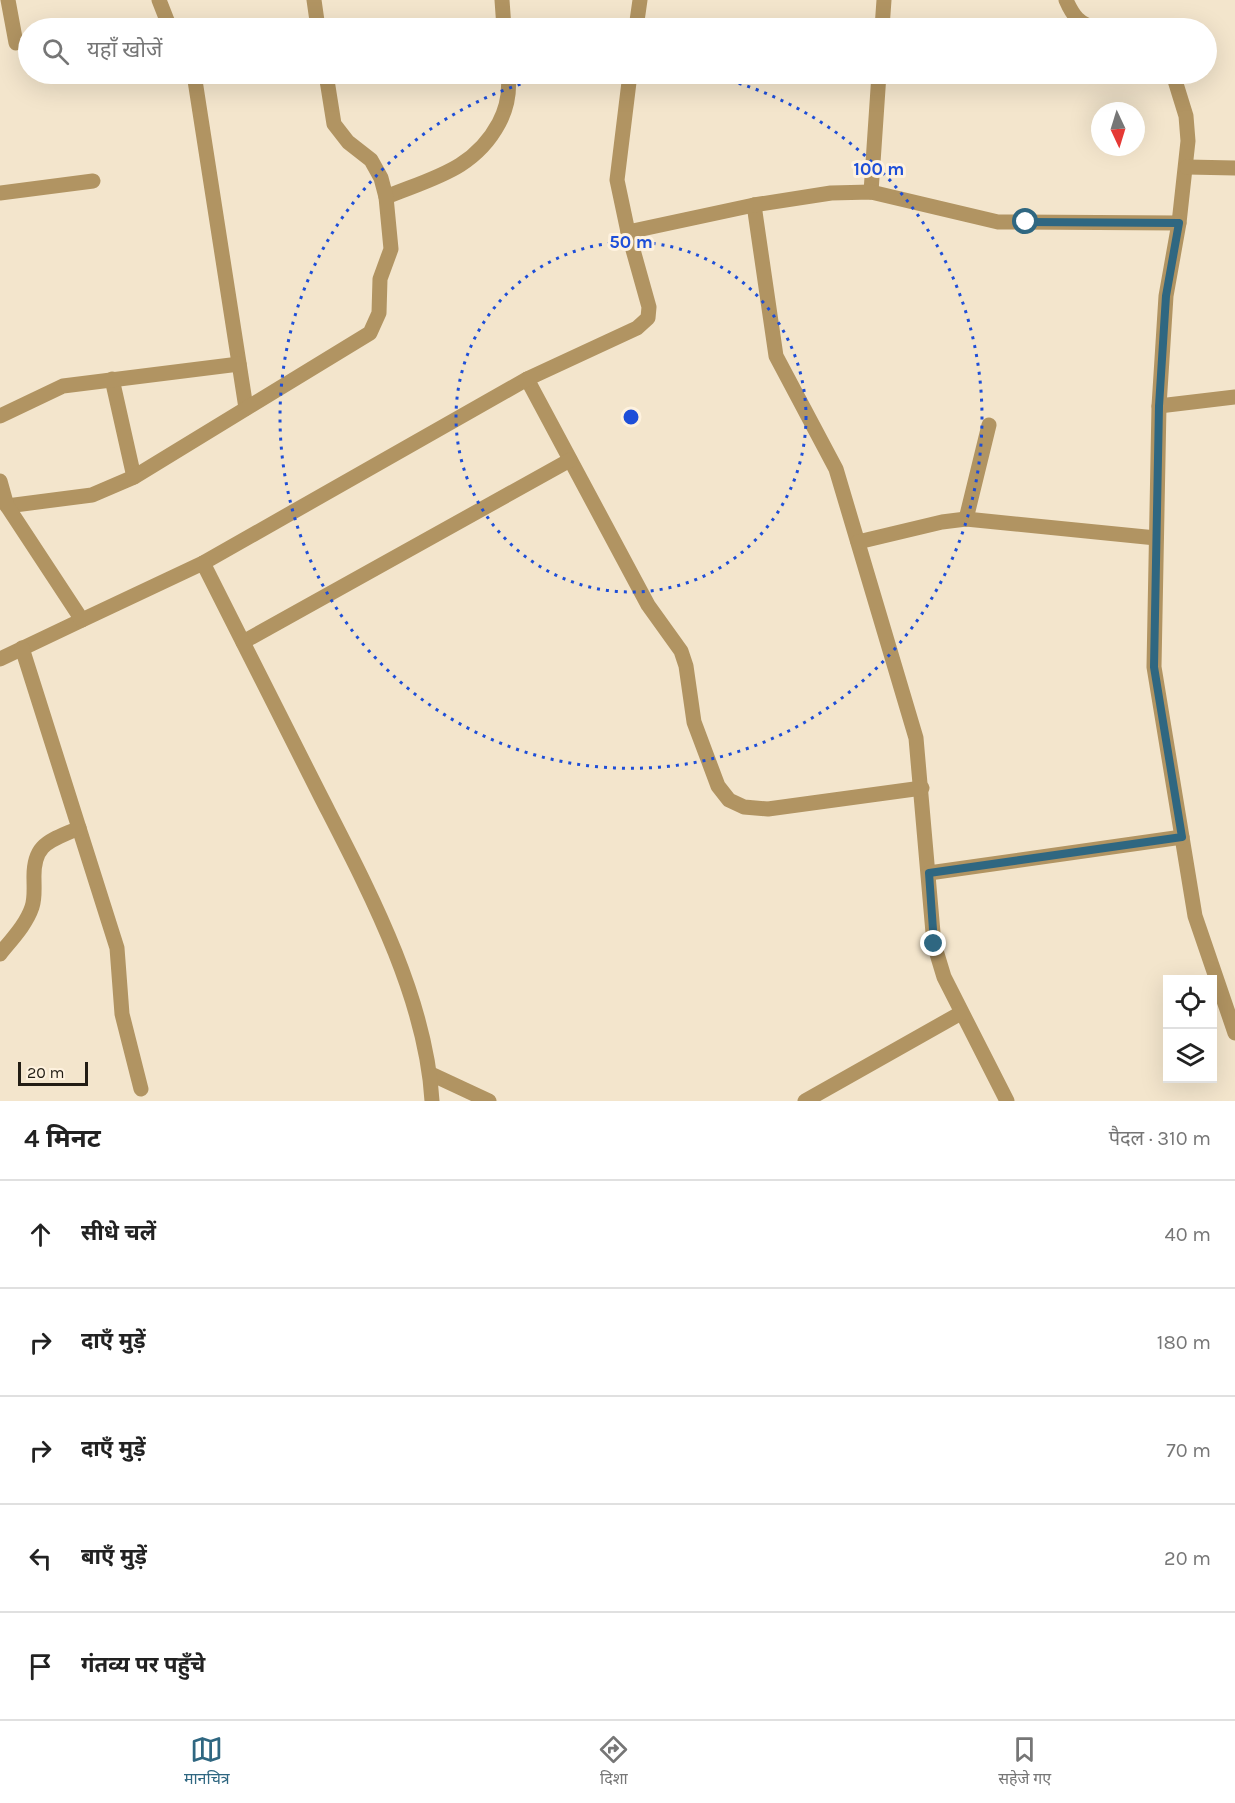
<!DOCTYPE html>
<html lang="hi">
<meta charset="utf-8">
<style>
:root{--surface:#fff;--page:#f6f6f6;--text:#222;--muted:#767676;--line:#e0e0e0;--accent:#2f6781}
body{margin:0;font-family:Karla,"Noto Sans Devanagari",sans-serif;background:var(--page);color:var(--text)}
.controls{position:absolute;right:18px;bottom:18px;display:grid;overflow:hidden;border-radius:0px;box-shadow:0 6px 24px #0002}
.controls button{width:54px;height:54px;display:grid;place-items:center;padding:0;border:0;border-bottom:2px solid var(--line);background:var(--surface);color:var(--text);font:30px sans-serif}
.compass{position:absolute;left:1091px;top:102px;width:54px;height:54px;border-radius:50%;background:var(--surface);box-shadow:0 6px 24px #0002;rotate:176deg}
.scale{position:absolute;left:18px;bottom:15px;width:70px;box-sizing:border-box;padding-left:6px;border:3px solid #221d14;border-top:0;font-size:16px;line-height:21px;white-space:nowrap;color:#221d14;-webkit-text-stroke:4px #fef2df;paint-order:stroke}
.stop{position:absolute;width:18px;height:18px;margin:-14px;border:4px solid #2f6781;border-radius:50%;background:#fff}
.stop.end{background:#2f6781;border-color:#fff;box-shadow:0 2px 6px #0008}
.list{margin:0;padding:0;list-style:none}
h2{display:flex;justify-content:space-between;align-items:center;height:78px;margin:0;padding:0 24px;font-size:26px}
h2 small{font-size:20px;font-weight:400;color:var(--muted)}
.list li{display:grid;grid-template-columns:39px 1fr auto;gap:18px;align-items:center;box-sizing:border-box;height:108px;padding:0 24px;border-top:2px solid var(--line)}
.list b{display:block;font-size:22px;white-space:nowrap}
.list em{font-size:20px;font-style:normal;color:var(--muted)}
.icon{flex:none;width:33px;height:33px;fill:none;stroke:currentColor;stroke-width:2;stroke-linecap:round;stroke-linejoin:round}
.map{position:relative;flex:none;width:1235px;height:1101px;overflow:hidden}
.search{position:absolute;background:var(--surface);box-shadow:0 6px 24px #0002;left:18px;right:18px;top:18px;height:66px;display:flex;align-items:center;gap:15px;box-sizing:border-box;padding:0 21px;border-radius:33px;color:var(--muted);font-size:22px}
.sheet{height:618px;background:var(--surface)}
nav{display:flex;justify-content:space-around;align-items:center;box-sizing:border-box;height:84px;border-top:2px solid var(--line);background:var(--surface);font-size:16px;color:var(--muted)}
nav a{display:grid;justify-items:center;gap:3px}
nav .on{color:var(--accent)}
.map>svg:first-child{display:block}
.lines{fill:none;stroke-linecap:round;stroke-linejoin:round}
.minor{stroke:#b19462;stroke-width:15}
.tertiary{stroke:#b19462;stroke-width:15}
.route{stroke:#2f6781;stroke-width:8}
.ring{fill:none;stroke:#1d4ed8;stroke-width:3;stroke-dasharray:3 6}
.centre{fill:#1d4ed8;stroke:#fef2df;stroke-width:3}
.ring-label{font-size:18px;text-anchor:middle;font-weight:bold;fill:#1d4ed8;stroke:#fef2df;stroke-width:6;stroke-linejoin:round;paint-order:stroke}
</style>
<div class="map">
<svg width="1235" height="1101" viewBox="0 0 1235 1101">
<rect width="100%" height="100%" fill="#f3e5cc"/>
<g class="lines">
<g class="minor">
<path d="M8,0L16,43"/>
<path d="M159,0L170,28"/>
<path d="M314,0L318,28"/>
<path d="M502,0L504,28"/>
<path d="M1066,0C1073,16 1079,24 1096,28"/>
<path d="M636,28L640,0"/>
<path d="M882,28L884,0"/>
<path d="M194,74L246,408"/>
<path d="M1173,74L1186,116L1188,141L1179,223L1166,296L1159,406L1154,667L1195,916L1235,1033"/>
<path d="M1187,167L1235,168"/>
<path d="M871,192L879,74"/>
<path d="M0,193L93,181"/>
<path d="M386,197C432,178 474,170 499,123C507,108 510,91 508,74"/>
<path d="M754,205L776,356L836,469L916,738L934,944L944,977L1007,1101"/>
<path d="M628,232L754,205L831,193L871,192L998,222L1179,223"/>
<path d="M112,379L134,477"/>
<path d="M527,379L648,605L681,651L686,666L694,722L718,786L729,800L744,807L768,809L922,788"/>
<path d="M1159,406L1235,397"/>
<path d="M0,416L63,386L239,364"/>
<path d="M7,506L92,495L134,477L370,333L379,313L380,279L391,249L386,197L381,178L371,160L348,142L334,124L326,74"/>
<path d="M966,519L989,425"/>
<path d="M858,542L942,522L966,519L1156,538"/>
<path d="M203,563L527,379L637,328L648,318L649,307L628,232L617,180L630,74"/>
<path d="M243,642L570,460"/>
<path d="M0,659L82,620"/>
<path d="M79,828L117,948L122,1014L141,1089"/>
<path d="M929,873L1182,837"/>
<path d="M0,954C11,940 26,925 32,907C35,898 34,888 34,879C33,843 50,841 79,828L22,648"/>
<path d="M431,1074L489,1101"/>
<path d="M805,1101L961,1013"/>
</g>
<path class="tertiary" d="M0,481L7,506L82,620L203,563C242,640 281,717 320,795C367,887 426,996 432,1101"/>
</g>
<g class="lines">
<path class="route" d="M934,944L929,873L1182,837L1154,667L1159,406L1166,296L1179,223L1026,222"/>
</g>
<g class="ring">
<circle cx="631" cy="417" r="175"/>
<path d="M704 74A351 351 0 1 1 558 74"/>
</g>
<circle cx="631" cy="417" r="9" class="centre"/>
<g class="ring-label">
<text x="879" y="175">100 m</text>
<text x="631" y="248">50 m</text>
</g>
</svg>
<div class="controls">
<button><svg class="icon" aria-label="locate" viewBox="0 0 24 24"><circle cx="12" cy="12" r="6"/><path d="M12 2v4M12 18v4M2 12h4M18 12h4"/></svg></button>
<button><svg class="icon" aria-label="layers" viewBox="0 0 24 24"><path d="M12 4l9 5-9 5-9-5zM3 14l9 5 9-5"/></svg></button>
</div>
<svg class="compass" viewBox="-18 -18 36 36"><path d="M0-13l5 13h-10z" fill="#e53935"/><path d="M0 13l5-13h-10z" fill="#767676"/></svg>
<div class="scale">20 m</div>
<div class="stop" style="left:1026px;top:222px"></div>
<div class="stop end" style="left:934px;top:944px"></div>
<div class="search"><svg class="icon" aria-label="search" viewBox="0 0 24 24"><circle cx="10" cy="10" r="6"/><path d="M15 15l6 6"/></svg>यहाँ खोजें</div>
</div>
<section class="sheet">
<h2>4 मिनट<small>पैदल · 310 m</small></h2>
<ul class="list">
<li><svg class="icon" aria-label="ahead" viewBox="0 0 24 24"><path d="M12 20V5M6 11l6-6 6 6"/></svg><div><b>सीधे चलें</b></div><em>40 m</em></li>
<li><svg class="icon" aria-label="right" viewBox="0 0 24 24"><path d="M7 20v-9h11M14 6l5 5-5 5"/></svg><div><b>दाएँ मुड़ें</b></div><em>180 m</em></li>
<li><svg class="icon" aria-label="right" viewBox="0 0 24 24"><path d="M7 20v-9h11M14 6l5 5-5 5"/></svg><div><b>दाएँ मुड़ें</b></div><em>70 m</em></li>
<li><svg class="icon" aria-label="left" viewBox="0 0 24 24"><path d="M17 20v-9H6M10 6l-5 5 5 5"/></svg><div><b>बाएँ मुड़ें</b></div><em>20 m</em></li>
<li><svg class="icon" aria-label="arrive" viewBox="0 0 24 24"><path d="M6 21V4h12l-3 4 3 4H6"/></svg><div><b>गंतव्य पर पहुँचे</b></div></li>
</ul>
</section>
<nav>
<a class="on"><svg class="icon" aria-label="map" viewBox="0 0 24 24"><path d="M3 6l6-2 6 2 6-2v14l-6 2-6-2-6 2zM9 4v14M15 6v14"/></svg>मानचित्र</a>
<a><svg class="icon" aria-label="directions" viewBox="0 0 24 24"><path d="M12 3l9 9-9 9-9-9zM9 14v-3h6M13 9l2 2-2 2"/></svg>दिशा</a>
<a><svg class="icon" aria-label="saved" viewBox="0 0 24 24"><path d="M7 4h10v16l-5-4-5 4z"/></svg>सहेजे गए</a>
</nav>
